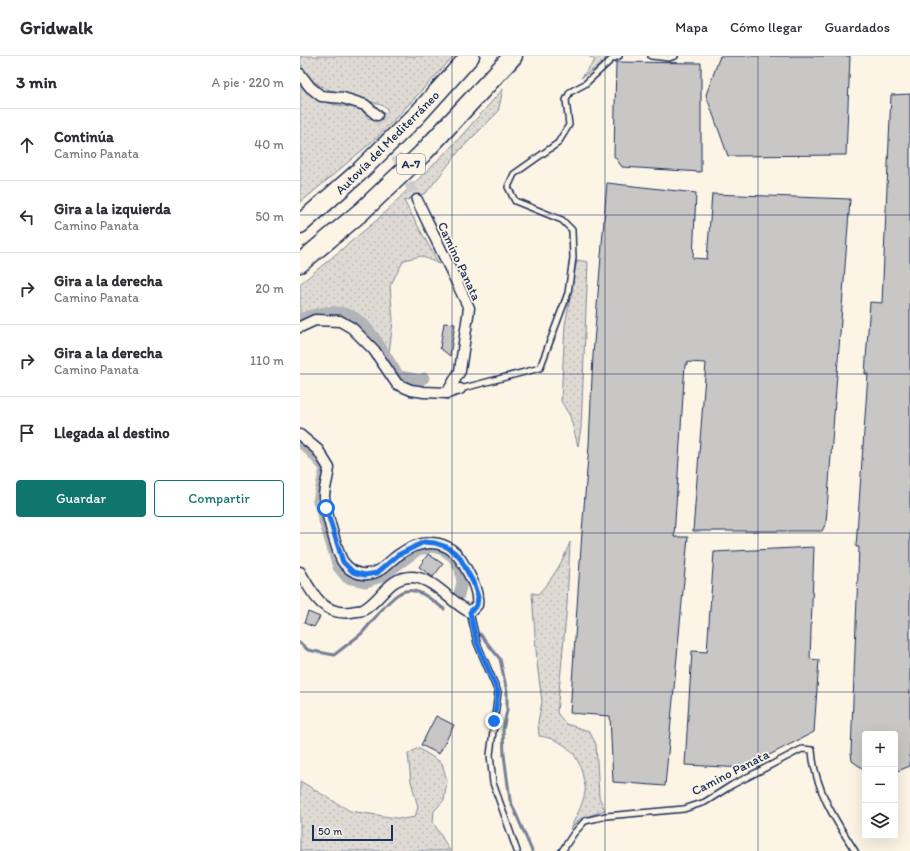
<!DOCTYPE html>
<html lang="es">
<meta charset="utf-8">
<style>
:root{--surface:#fff;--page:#f2f2f3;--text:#2b2b33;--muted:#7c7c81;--line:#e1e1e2;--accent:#0f766e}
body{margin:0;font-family:Itim,sans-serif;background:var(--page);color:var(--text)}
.controls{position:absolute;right:12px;bottom:12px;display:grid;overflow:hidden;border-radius:4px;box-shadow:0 4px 16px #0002}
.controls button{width:36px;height:36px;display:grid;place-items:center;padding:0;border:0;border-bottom:1px solid var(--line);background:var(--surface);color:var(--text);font:20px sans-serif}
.scale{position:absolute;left:12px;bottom:10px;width:81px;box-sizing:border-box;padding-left:4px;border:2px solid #1b2f5e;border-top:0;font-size:11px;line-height:14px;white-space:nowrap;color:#1b2f5e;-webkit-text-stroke:3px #fcf5e5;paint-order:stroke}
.stop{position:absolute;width:12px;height:12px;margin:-9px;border:3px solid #1a73e8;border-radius:50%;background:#fff}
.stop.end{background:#1a73e8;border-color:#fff;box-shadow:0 1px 4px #0008}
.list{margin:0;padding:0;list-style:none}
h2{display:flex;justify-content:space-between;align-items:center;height:52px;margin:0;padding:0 16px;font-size:17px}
h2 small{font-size:13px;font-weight:400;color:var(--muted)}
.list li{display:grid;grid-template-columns:26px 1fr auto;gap:12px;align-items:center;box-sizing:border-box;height:72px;padding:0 16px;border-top:1px solid var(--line)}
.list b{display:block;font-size:15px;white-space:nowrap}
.list p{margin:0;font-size:13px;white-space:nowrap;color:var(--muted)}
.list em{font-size:13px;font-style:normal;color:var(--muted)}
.actions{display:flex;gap:8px;padding:12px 16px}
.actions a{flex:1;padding:9px 0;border:1px solid var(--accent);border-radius:4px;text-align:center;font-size:14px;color:var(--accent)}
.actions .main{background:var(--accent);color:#fff}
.icon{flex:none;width:22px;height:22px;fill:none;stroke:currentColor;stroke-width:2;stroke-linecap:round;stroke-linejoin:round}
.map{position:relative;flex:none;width:610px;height:795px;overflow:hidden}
header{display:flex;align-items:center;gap:24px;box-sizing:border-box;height:56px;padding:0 20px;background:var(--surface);border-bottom:1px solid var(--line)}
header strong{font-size:19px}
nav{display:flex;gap:22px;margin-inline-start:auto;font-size:14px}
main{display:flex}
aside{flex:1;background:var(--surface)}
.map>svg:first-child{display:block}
.grass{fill:url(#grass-dots);stroke:#7d8599}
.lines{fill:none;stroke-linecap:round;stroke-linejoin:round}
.stream{stroke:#767f94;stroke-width:3}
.canal{stroke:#b2b4b8;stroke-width:11}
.building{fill:#c8c7c6;stroke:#1b2f5e}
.minor-tunnel{stroke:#cfcdca;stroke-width:10;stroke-dasharray:10 5;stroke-linecap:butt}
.service-casing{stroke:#1b2f5e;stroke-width:8}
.minor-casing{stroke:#1b2f5e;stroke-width:13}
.motorway-casing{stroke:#1b2f5e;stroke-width:21}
.service{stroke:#fcf5e5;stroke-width:5}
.minor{stroke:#fcf5e5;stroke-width:10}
.motorway{stroke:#fcf5e5;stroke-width:18}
.route{stroke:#1a73e8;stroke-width:5}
.grid{fill:none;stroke:#1b2f5e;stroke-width:1;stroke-opacity:0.55}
.labels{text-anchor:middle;stroke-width:3.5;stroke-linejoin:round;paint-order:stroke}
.shield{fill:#fcf5e5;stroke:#5e6a86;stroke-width:1}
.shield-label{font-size:12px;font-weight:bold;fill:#1b2f5e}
.street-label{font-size:13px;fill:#1b2f5e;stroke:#fcf5e5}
</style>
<header>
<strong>Gridwalk</strong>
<nav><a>Mapa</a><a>Cómo llegar</a><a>Guardados</a></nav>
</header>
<main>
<aside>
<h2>3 min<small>A pie · 220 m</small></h2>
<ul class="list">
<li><svg class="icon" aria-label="ahead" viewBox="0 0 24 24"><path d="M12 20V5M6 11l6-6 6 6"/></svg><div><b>Continúa</b><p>Camino Panata</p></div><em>40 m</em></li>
<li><svg class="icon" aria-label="left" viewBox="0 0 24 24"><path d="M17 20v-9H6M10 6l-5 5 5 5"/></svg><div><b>Gira a la izquierda</b><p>Camino Panata</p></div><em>50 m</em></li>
<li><svg class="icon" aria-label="right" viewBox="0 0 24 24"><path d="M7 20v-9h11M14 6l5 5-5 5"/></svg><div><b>Gira a la derecha</b><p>Camino Panata</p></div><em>20 m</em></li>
<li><svg class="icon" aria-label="right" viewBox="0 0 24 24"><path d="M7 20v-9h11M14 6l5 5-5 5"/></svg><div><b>Gira a la derecha</b><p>Camino Panata</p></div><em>110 m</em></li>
<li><svg class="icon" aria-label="arrive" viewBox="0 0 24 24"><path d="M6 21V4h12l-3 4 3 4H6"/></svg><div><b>Llegada al destino</b></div></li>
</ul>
<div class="actions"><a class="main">Guardar</a><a>Compartir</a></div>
</aside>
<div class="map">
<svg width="610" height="795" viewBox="0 0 610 795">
<defs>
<pattern id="grass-dots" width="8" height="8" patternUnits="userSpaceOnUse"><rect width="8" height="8" fill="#dfdbd4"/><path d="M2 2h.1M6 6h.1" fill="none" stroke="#bfbcb8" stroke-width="1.8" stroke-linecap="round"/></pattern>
</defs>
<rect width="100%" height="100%" fill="#fcf5e5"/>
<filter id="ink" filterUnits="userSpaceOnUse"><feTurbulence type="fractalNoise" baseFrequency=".025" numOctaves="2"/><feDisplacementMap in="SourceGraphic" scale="8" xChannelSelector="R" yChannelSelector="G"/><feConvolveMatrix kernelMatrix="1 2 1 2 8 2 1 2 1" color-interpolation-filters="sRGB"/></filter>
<g filter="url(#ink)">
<g class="grass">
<path d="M0,0H154L80,79L0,147V28C14,47 38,50 60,52L69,63L88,56L86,51C60,39 0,38 0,0Z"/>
<path d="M289,0H313L281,22L295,4Z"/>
<path d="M203,33L198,56L160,94L126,137L104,145L139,208L121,200L104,204L90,230L93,265L88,305C64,265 49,247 0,265V228L77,164L154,88Z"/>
<path d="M277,204L288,206L281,372L278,390L270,360L261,345L265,269Z"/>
<path d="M270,486L267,549L257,657L266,668L289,675L296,688L299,741L305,754L280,763L270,773C275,762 283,749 285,736C286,732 284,726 283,721C279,697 263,683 239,680L238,666L242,646L237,607L232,537L238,538C253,522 263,506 270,486Z"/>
<path d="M118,692L142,707L147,725L144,744L134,755L133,766L150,795H0V725L50,755L103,763L115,761L118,751L111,725L108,698Z"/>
</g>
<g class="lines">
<g class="stream">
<path d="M180,578L200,603L203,617L207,636V654L203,674L204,699L210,744L232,795"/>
<path d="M0,587L8,594L34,599C43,592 52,585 61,578C72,567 91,538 105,535C120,532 133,545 144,553"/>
</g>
<g class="canal">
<path d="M0,263C62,239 70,278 99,320L121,324L124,322"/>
<path d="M0,386L10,395L25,412L18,445L38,511L47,522L66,526L81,521L118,494L132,491L143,494L153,501L160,513L162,527L158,542"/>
</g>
</g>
<g class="building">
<path d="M420,0H550L546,99L428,100L406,39Z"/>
<path d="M316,6L401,7V116L322,111L314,100Z"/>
<path d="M610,38V710L595,716V678H565V714L552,705L551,696L559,491H556L568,318H565L570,246L582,247L591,39Z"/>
<path d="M307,127L396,137L393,202L407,203L412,138L550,143L526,467L522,475H393L406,307L387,306V309L385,308L374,481H388L365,730L313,726L310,660L270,657L282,476L289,389L293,299Z"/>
<path d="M144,267L155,268L150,300L140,292Z"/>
<path d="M514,491L510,603L519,604L514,676L444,712L385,709L392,595L407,596L414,496Z"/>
<path d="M128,498L143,508L133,521L119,511Z"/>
<path d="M8,556L20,561L14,571L4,567Z"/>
<path d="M136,660L154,669L139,698L121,689Z"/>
</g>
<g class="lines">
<path class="minor-tunnel" d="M77,59L117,144"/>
<g class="service-casing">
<g id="service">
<path d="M351,0L369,2L375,0"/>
<path d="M160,333L240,312L268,237L273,202L272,174L262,164L215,145L208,131L214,118L258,87L269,69L266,44L270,36L285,28L312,3L319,0"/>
<path d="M170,556L177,587L198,636L190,699L193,727L217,795"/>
<path d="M262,795L274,777L285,765L306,760L384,753L405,746L432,729L502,693L512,694C514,731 535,764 555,795"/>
</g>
</g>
<g class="minor-casing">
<g id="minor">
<path d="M0,18L10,31L21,40L43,42L65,49L77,59"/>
<path d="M117,144L169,252L160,315L147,337"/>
<path d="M0,271L15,264L40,265L52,272L74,294L97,328L111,334L124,336L147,337L160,333"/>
<path d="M0,379L18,394L29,412C28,421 25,430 24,439C24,449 38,499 43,506C49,514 58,519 67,518C80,518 87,507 97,500C121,482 149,481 164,509C171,522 179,535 177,549L170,556C151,547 135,523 113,521C88,520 82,544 63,554C60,555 55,555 51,556C23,560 12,537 0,516"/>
</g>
</g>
<g class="motorway-casing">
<g id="motorway">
<path d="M0,168L58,117L117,59L170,0"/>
<path d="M0,207L62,155L122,98L213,0"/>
</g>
</g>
<use href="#service" class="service"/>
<use href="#minor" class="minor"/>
<use href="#motorway" class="motorway"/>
</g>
</g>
<g class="lines" filter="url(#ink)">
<path class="route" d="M26,452L43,506L53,516L65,519L77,517L98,499L124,486L135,487L147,491L159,500L173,526L178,541L177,549L170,556L177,587L198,636L194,665"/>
</g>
<path class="grid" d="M152,0V795M305,0V795M458,0V795M0,159H610M0,318H610M0,477H610M0,636H610"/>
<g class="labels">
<rect class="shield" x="97" y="98" width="28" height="20" rx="3"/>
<g class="shield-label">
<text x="111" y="112">A-7</text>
</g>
<g class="street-label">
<text transform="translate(87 86) rotate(-45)" y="5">Autovía del Mediterráneo</text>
<text transform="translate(160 205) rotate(65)" y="5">Camino Panata</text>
<text transform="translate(430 716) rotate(-27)" y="5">Camino Panata</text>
</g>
</g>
</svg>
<div class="controls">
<button>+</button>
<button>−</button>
<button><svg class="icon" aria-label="layers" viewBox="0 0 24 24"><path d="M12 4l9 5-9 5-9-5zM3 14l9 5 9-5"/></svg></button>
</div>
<div class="scale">50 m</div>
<div class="stop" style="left:26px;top:452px"></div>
<div class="stop end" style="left:194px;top:665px"></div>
</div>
</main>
